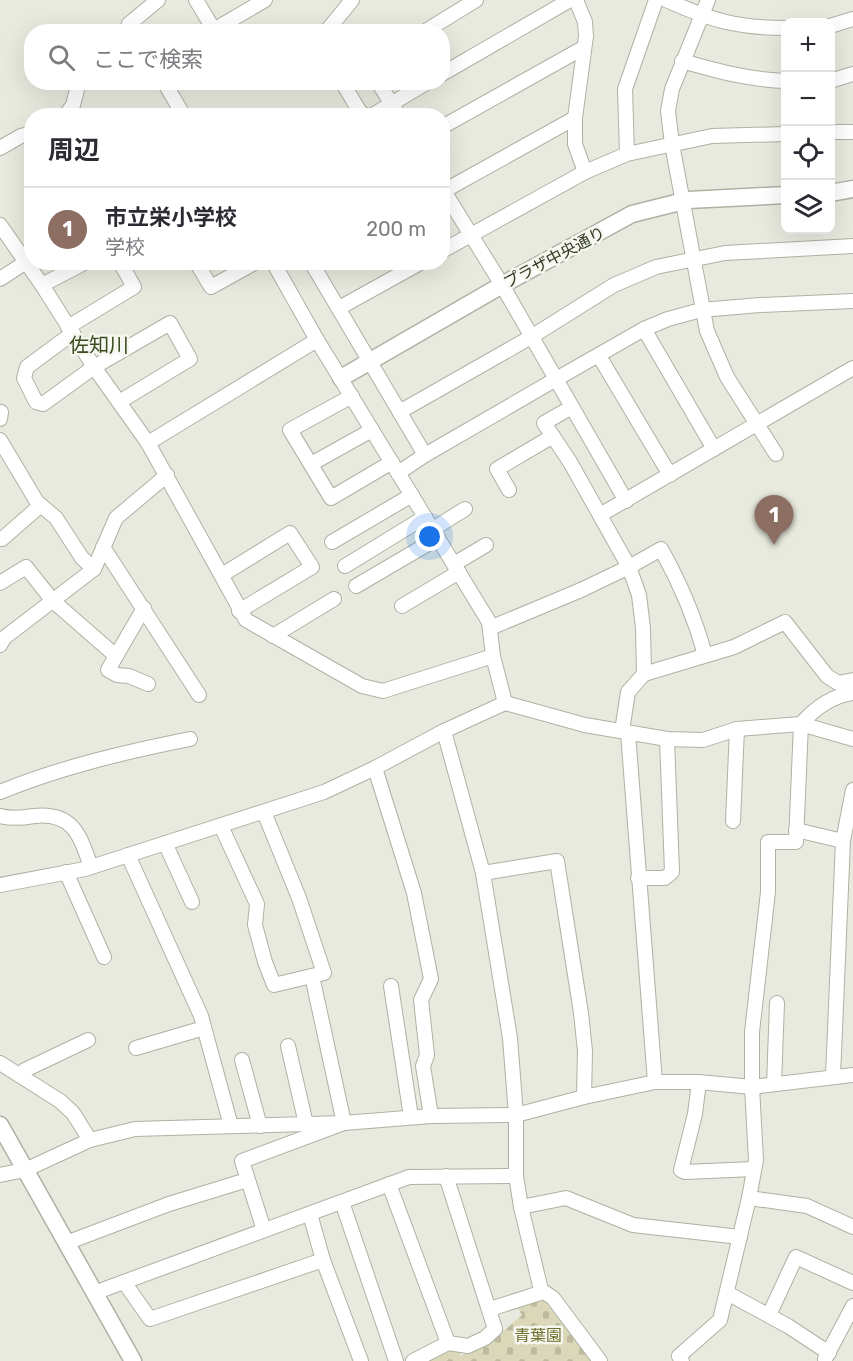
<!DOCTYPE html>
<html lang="ja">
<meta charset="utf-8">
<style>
:root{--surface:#fff;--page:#f2f2f3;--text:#2b2b33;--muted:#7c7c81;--line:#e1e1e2;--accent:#0b8043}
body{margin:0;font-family:Rubik,"Noto Sans JP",sans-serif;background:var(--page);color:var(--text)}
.controls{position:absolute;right:18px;top:18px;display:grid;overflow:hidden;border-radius:12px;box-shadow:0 6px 24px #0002}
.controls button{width:54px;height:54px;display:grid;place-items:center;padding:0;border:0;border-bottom:2px solid var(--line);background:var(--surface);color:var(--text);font:30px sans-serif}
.you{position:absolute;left:430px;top:537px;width:21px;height:21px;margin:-15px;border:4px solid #fff;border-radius:50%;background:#1a73e8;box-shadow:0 0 0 9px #1a73e833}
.badge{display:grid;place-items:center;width:39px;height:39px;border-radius:50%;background:var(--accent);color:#fff;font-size:20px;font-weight:700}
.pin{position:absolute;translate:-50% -50px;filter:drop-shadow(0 2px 3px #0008)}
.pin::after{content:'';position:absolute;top:32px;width:21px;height:18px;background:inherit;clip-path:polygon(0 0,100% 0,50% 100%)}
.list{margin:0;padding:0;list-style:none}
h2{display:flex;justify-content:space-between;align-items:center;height:78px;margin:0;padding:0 24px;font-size:26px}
h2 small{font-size:20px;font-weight:400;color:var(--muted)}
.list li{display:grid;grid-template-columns:39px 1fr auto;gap:18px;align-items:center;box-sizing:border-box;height:84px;padding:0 24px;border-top:2px solid var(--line)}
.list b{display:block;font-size:22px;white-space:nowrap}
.list p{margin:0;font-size:20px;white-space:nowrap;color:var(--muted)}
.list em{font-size:20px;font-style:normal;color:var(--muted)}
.icon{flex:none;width:33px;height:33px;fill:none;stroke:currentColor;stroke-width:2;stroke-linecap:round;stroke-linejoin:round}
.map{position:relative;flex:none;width:853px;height:1361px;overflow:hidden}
.search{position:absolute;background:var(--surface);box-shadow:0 6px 24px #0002;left:24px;top:24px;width:426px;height:66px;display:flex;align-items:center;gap:15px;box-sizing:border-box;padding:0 21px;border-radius:24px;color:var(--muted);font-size:22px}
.panel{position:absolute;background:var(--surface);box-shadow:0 6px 24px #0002;left:24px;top:108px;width:426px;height:162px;border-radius:24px}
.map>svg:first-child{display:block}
.cemetery{fill:url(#cemetery-stones)}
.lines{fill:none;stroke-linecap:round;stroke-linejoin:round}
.minor-casing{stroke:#adb2a2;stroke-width:16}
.tertiary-casing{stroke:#adb2a2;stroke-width:19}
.minor{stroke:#fff;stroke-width:14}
.tertiary{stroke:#fff;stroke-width:16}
.labels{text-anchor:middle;stroke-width:5;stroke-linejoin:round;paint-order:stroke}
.street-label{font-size:16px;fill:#313a21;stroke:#f6f7f0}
.park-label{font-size:16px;fill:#6e6f2c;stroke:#f6f7f0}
.quarter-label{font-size:20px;fill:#3a4b1e;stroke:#f6f7f0}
</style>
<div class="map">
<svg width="853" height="1361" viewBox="0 0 853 1361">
<defs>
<pattern id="cemetery-stones" width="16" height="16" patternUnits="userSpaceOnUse" patternTransform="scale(1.5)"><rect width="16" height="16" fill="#dbd7b9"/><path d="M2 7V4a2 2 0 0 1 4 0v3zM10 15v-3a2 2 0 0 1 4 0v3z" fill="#bcb99f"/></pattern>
</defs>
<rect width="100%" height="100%" fill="#e8eadf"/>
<path class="cemetery" d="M543,1299L592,1361H425L451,1348L457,1350L461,1356L506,1329L522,1315L515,1304Z"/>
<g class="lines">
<g class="minor-casing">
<g id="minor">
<path d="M196,0L214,30L224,24"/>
<path d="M576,0L585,22L586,36L575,118V144L585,172"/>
<path d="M666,0C711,20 736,28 786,28"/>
<path d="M708,0L672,89L668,111L672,144L707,331L727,377L776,454"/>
<path d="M830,26L853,19"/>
<path d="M133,32L129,24L158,0"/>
<path d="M229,32L224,24L265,0"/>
<path d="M326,32L352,0"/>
<path d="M424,32L476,0"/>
<path d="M682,61C717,71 750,80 786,81"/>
<path d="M442,74L570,0"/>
<path d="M830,81L853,74"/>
<path d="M164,82L184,116"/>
<path d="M342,82L360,112L367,116"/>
<path d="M378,82L399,116"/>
<path d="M65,116L73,105L79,82"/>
<path d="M371,116L428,82"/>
<path d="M442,127L583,48"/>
<path d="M830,132H853"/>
<path d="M0,148L21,136L32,133"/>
<path d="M627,154L625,89L656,0"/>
<path d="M442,188L502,285L626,501"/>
<path d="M442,192L575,118"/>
<path d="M0,225L42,285L94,367L148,443L246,620L362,686L383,691L493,656"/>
<path d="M442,251L585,172L627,154L712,136L786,134"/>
<path d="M196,262L211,287L256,262"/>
<path d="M273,262L317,340L489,622L493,656L505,703"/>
<path d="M311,262L425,455"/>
<path d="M0,279L26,262"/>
<path d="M42,285L86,262"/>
<path d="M339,308L422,262"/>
<path d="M68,327L134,287L120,262"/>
<path d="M644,329L714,449"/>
<path d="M73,333L27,367L24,378L36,402L43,404L94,367L170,323L190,359L119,402"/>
<path d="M599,356L670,475"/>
<path d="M352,396L290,430L331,498L392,462"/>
<path d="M401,411L531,337L614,285L656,267L725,253L853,246"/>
<path d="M0,419L1,412"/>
<path d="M0,440L37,502L56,518L82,558L94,569"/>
<path d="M148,443L317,340"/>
<path d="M311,464L372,430"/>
<path d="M398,473L425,455L558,378L644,329L668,319L701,310L760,305L853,301"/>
<path d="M509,490L497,469L553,436"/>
<path d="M600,515L853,368"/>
<path d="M433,529L465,509"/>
<path d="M2,539L41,505"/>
<path d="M332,542L412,495"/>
<path d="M103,547L199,695"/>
<path d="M454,564L486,545"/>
<path d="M345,566L425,517"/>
<path d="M222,575L290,533L312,567L239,611"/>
<path d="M0,583L26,567L53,601L116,656L144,608"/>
<path d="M356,586L438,538"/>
<path d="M402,606L459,572"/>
<path d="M490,628L581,590L629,567L570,462L544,423L572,407"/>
<path d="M273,636L334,599"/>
<path d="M0,645L4,638L94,569L116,518L167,475"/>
<path d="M116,656L108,670L117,675L129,676L148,684"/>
<path d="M644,674L643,628L639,595L629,567L661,549C680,583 695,618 705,655"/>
<path d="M444,731L483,873L510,1038L516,1115V1176L521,1207L541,1290L553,1298L600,1361"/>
<path d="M622,731L628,692L644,674L734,647L785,622L827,676L838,683L853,680"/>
<path d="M628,733L655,1082"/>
<path d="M375,768L414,893L431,979L421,1000L427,1055L423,1066L431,1116"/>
<path d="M0,792C61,767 125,752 190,739"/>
<path d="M0,816C11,819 22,818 34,816C73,812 80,835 91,867"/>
<path d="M733,821L737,729"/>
<path d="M221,826L257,904L255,925L265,962L274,985L324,973L299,898L264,812"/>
<path d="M796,830L843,841"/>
<path d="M165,843L192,902"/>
<path d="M128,855L201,1016L231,1126"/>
<path d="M66,872L104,957"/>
<path d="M483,873L557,861L581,1013L585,1051L584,1097"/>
<path d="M638,878H665L672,872L667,739"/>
<path d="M0,885L85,869L324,792L375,768L444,731L505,703L585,725L667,739L703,740L737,729L801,724L853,739"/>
<path d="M391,986L411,1117"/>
<path d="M288,1046L306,1124"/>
<path d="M136,1048L204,1028"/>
<path d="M242,1060L260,1126"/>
<path d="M0,1063L60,1101L73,1113L90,1140"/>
<path d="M20,1075L25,1070L88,1040"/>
<path d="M833,1076L843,841L853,790"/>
<path d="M699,1082L695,1114L681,1170L685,1172L754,1169"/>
<path d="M774,1084L777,1003"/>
<path d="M0,1175L25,1170L90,1140L135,1129L344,1123L431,1116L516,1115L584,1097L655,1082H699L752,1087L853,1075"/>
<path d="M389,1184L448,1343"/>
<path d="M749,1198L807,1206L853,1227"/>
<path d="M342,1202L396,1361"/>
<path d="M521,1207L566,1198L633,1225L740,1237"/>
<path d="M310,1214L323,1260L361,1361"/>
<path d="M264,1230L242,1161L344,1123L312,976"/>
<path d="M66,1243L169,1204L247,1180"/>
<path d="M124,1282L150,1319L323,1260"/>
<path d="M94,1293L409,1177L516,1176"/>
<path d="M727,1293L788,1326L829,1353"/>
<path d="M490,1309L543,1292"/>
<path d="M769,1315L796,1257L853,1283"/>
<path d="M825,1359L853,1306"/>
<path d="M413,1361L448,1343L468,1346L485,1338L495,1329L446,1176"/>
<path d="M682,1361L679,1356L720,1320L749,1198L756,1160L752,1087V1032L768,892V842H796L801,724C815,708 832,696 853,693"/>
</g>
</g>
<g class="tertiary-casing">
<g id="tertiary">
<path d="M830,193L853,189"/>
<path d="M341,378L502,285L632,214L688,200L786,195"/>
<path d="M0,1125L133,1361"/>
</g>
</g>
<use href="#minor" class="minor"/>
<use href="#tertiary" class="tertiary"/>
</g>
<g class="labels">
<g class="street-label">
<text transform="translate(554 257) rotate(-28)" y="6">プラザ中央通り</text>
</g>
<g class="park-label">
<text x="538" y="1341">青葉園</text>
</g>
<g class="quarter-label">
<text x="99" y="352">佐知川</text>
</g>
</g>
</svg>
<div class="controls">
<button>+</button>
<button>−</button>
<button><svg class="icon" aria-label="locate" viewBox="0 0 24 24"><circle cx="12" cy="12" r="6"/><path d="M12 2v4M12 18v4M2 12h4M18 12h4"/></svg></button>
<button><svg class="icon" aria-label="layers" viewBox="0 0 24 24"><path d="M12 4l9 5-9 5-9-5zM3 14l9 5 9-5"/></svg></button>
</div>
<div class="you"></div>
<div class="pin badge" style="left:774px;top:545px;background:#8d6e63">1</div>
<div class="search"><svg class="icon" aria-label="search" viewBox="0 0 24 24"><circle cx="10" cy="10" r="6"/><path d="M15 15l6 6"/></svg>ここで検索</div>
<section class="panel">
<h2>周辺<small></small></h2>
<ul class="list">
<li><span class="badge" style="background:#8d6e63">1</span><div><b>市立栄小学校</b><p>学校</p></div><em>200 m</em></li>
</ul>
</section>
</div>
